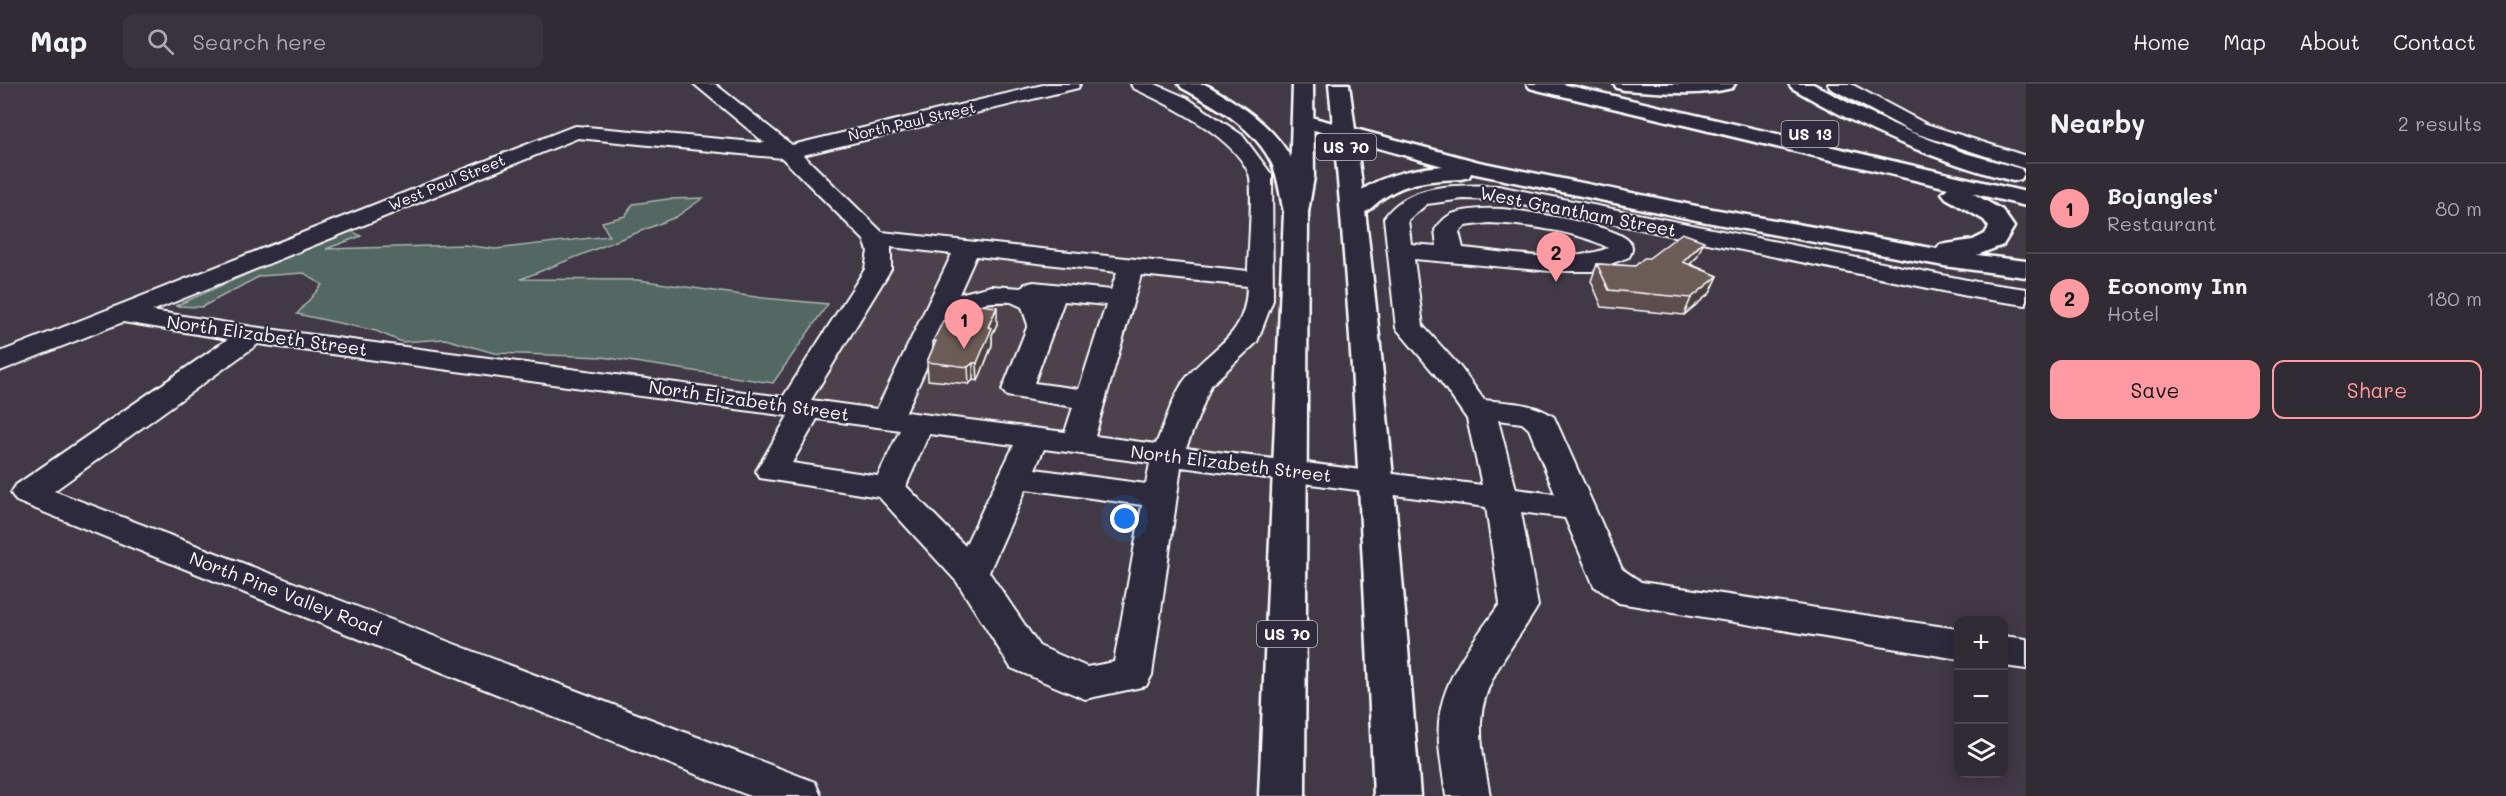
<!DOCTYPE html>
<meta charset="utf-8">
<style>
:root{--surface:#312b34;--page:#39333c;--text:#f1f3f6;--muted:#a8a7ac;--line:#4c474f;--accent:#ff9aa2}
body{margin:0;font-family:Mali,sans-serif;background:var(--page);color:var(--text)}
.controls{position:absolute;right:18px;bottom:18px;display:grid;overflow:hidden;border-radius:12px;box-shadow:0 3px 15px #0003}
.controls button{width:54px;height:54px;display:grid;place-items:center;padding:0;border:0;border-bottom:2px solid var(--line);background:var(--surface);color:var(--text);font:30px sans-serif}
.you{position:absolute;left:1125px;top:435px;width:21px;height:21px;margin:-15px;border:4px solid #fff;border-radius:50%;background:#1a73e8;box-shadow:0 0 0 9px #1a73e833}
.badge{display:grid;place-items:center;width:39px;height:39px;border-radius:50%;background:var(--accent);color:#111;font-size:20px;font-weight:700}
.pin{position:absolute;translate:-50% -50px;filter:drop-shadow(0 2px 3px #0008)}
.pin::after{content:'';position:absolute;top:32px;width:21px;height:18px;background:inherit;clip-path:polygon(0 0,100% 0,50% 100%)}
.list{margin:0;padding:0;list-style:none}
h2{display:flex;justify-content:space-between;align-items:center;height:78px;margin:0;padding:0 24px;font-size:26px}
h2 small{font-size:20px;font-weight:400;color:var(--muted)}
.list li{display:grid;grid-template-columns:39px 1fr auto;gap:18px;align-items:center;box-sizing:border-box;height:90px;padding:0 24px;border-top:2px solid var(--line)}
.list b{display:block;font-size:22px;white-space:nowrap}
.list p{margin:0;font-size:20px;white-space:nowrap;color:var(--muted)}
.list em{font-size:20px;font-style:normal;color:var(--muted)}
.actions{display:flex;gap:12px;padding:18px 24px}
.actions a{flex:1;padding:14px 0;border:2px solid var(--accent);border-radius:12px;text-align:center;font-size:21px;color:var(--accent)}
.actions .main{background:var(--accent);color:#111}
.icon{flex:none;width:33px;height:33px;fill:none;stroke:currentColor;stroke-width:2;stroke-linecap:round;stroke-linejoin:round}
.map{position:relative;flex:none;width:2026px;height:712px;overflow:hidden}
header{display:flex;align-items:center;gap:36px;box-sizing:border-box;height:84px;padding:0 30px;background:var(--surface);border-bottom:2px solid var(--line)}
header strong{font-size:28px}
nav{display:flex;gap:33px;margin-inline-start:auto;font-size:21px}
.search{width:420px;height:54px;background:var(--page);display:flex;align-items:center;gap:15px;box-sizing:border-box;padding:0 21px;border-radius:12px;color:var(--muted);font-size:22px}
main{display:flex}
aside{flex:1;background:var(--surface)}
.map>svg:first-child{display:block}
.built{fill:#4e434b}
.green{fill:#536863;stroke:#a9b4b1;stroke-width:1.5}
.lines{fill:none;stroke-linecap:round;stroke-linejoin:round}
.minor-casing{stroke:#fff;stroke-width:4}
.major-casing{stroke:#fff;stroke-width:5}
.highway-casing{stroke:#fff;stroke-width:5}
.minor{fill:#2f2a3d;fill-rule:evenodd}
.major{fill:#2f2a3d;fill-rule:evenodd}
.highway{fill:#2f2a3d;fill-rule:evenodd}
.wall{fill:#5d4e4d;stroke:#fff;stroke-width:1.5}
.shaded-wall{fill:#4c403e;stroke:#fff;stroke-width:1.5}
.building{fill:#6c5b59;stroke:#fff;stroke-width:1.5}
.labels{text-anchor:middle;stroke-width:4.5;stroke-linejoin:round;paint-order:stroke}
.far-street-label{font-size:15px;fill:#fff;stroke:#2f2a3d}
.shield{fill:#2f2a3d;stroke:#c1bfc5;stroke-width:1.5}
.shield-label{font-size:16px;font-weight:bold;fill:#fff}
.street-label{font-size:18px;fill:#fff;stroke:#2f2a3d}
</style>
<header>
<strong>Map</strong>
<div class="search"><svg class="icon" aria-label="search" viewBox="0 0 24 24"><circle cx="10" cy="10" r="6"/><path d="M15 15l6 6"/></svg>Search here</div>
<nav><a>Home</a><a>Map</a><a>About</a><a>Contact</a></nav>
</header>
<main>
<div class="map">
<svg width="2026" height="712" viewBox="0 0 2026 712">
<rect width="100%" height="100%" fill="#413945"/>
<filter id="ink" filterUnits="userSpaceOnUse"><feTurbulence type="fractalNoise" baseFrequency=".0167" numOctaves="2"/><feDisplacementMap in="SourceGraphic" scale="12" xChannelSelector="R" yChannelSelector="G"/><feConvolveMatrix kernelMatrix="1 2 1 2 8 2 1 2 1" color-interpolation-filters="sRGB"/></filter>
<g filter="url(#ink)">
<path class="built" d="M875,154L1294,200L1291,389L792,323L878,185Z"/>
<path class="green" d="M703,114L676,133L521,195L638,196L763,214L828,220L773,299L602,273L494,269L445,255L402,258L376,247L297,230L322,201L304,189L260,192L202,223L175,222L348,145L361,152L326,165L464,161L495,165L609,152L602,138L625,132L633,120L668,115Z"/>
<g class="lines">
<g class="minor-casing">
<g id="minor">
<path d="M694,0H715L792,61L1047,0H1080L1078,4L803,71L882,148L1248,187C1248,170 1254,101 1249,90C1235,53 1168,20 1133,4L1131,0H1155L1187,14L1242,51L1272,91L1273,216L1257,258L1211,301L1186,364L1482,401L1467,335L1439,295L1396,244L1384,134C1409,98 1459,101 1498,102L1977,198L2026,205V221L1977,214L1498,116L1463,115L1427,120L1408,136L1411,160L1437,162L1435,146C1439,140 1445,133 1452,130C1469,124 1494,124 1512,126C1536,129 1614,141 1629,157C1634,162 1632,168 1629,173L1592,187H1551L1414,175L1423,242L1460,283L1484,316C1509,319 1534,318 1554,333L1622,485L1641,498L1958,545V575L1619,519L1594,502L1565,434L1521,428L1538,522C1517,559 1483,593 1481,638C1480,663 1486,688 1490,712H1446C1443,688 1437,663 1439,638C1442,594 1475,555 1500,520L1486,423L1181,383L1152,591L1146,602L1085,615L1011,584L957,498L879,413L760,394L756,387L788,332L258,260L54,407L815,698L821,712H750L16,417L11,409L16,401L228,255L123,238L0,287V268L569,44L576,42L765,59ZM578,54L782,74L864,156L868,167L865,185L783,313L253,243L152,227ZM1489,139C1520,140 1582,148 1608,164C1564,181 1509,168 1463,164L1459,148L1465,142ZM891,163L952,170L877,325L811,316L891,185ZM976,172L1117,188L1111,206L1034,198L1025,200L1022,204L991,202L959,210ZM1141,191L1247,202C1246,253 1216,259 1188,292C1174,307 1165,340 1156,360L1095,352ZM1064,217L1106,221L1079,305L1034,299ZM1011,218L1022,223L1028,241L1002,306L1007,312L1073,323L1065,348L906,328L940,253L951,251C971,221 973,217 1011,218ZM817,335L900,346L878,392L792,379ZM1498,336L1522,339L1529,345L1555,410L1516,405ZM929,350L1014,361L965,462L906,402ZM1044,365L1150,379L1146,400L1035,385ZM1026,405L1142,421L1114,578L1087,583L1039,562L989,488Z"/>
<path d="M1828,0H1851L1926,40L2026,72V85L1912,48L1830,4Z"/>
<path d="M2004,552L2026,555V585L2004,582Z"/>
</g>
</g>
<g class="major-casing">
<g id="major">
<path d="M1293,0H1313L1314,93L1308,128L1305,712H1259L1284,128L1290,93Z"/>
<path d="M1329,0H1349C1381,236 1401,474 1420,712H1374C1363,474 1353,237 1329,0Z"/>
</g>
</g>
<g class="highway-casing">
<g id="highway">
<path d="M1179,0H1204L1210,3C1244,23 1278,45 1295,82C1302,96 1304,113 1308,128L1305,133L1296,135L1287,133L1284,128C1280,113 1279,97 1273,82C1256,44 1217,23 1182,4Z"/>
<path d="M1527,0H1562L2026,108V122L1972,109L2002,126L2014,143L2003,161L1977,171L2026,177V193L1944,182L1696,136L1471,89L1469,93L1461,95C1434,96 1408,97 1385,113C1371,122 1363,136 1345,131L1342,126C1364,94 1407,85 1443,82L1296,41L1293,37L1296,33L1303,31L1479,78L1696,122L1937,165L1940,161L1973,156L1985,150L1989,143L1984,136L1946,114L1942,109L1948,104L1537,6L1530,4Z"/>
<path d="M1614,0H1735L1732,4C1697,13 1660,8 1624,6L1617,4Z"/>
<path d="M1789,0H1813L1858,24L1910,48L1965,69L2021,85L2024,90L2021,95L2013,97C1935,77 1862,45 1792,4Z"/>
</g>
</g>
<use href="#minor" class="minor"/>
<use href="#major" class="major"/>
<use href="#highway" class="highway"/>
</g>
<g class="wall">
<path d="M1697,173L1690,180L1718,192L1710,209L1684,231L1602,223L1591,197L1597,180L1635,182Z"/>
<path d="M997,240L992,251V261L978,297L973,296L969,300L928,296L927,278L933,264V257Z"/>
</g>
<g class="shaded-wall">
<path d="M1704,157L1697,173L1676,194L1683,178Z"/>
<path d="M1718,192L1710,209L1684,231L1691,214Z"/>
<path d="M997,223V240L992,251V261L978,297L977,279L988,243Z"/>
<path d="M973,279V296L969,300L968,283Z"/>
</g>
<g class="building">
<path d="M1682,149L1704,157L1683,178L1718,192L1691,214L1609,206L1597,180L1635,182L1644,174H1649Z"/>
<path d="M964,219L997,223L988,243L992,244L977,279H973L968,283L927,278L936,257H933L943,237L952,235Z"/>
</g>
</g>
<g class="labels">
<g class="far-street-label">
<text transform="translate(912 38) rotate(-13)" y="5">North Paul Street</text>
<text transform="translate(447 99) rotate(-22)" y="5">West Paul Street</text>
</g>
<g class="shield">
<rect x="1781.5" y="37" width="57" height="26" rx="4.5"/>
<rect x="1316" y="50" width="60" height="26" rx="4.5"/>
<rect x="1257" y="537" width="60" height="26" rx="4.5"/>
</g>
<g class="shield-label">
<text x="1810" y="56">US 13</text>
<text x="1346" y="69">US 70</text>
<text x="1287" y="556">US 70</text>
</g>
<g class="street-label">
<text transform="translate(1578 128) rotate(11)" y="6">West Grantham Street</text>
<text transform="translate(267 252) rotate(8)" y="6">North Elizabeth Street</text>
<text transform="translate(749 317) rotate(8)" y="6">North Elizabeth Street</text>
<text transform="translate(1231 380) rotate(7)" y="6">North Elizabeth Street</text>
<text transform="translate(285 510) rotate(21)" y="6">North Pine Valley Road</text>
</g>
</g>
</svg>
<div class="controls">
<button>+</button>
<button>−</button>
<button><svg class="icon" aria-label="layers" viewBox="0 0 24 24"><path d="M12 4l9 5-9 5-9-5zM3 14l9 5 9-5"/></svg></button>
</div>
<div class="you"></div>
<div class="pin badge" style="left:964px;top:265px">1</div>
<div class="pin badge" style="left:1556px;top:198px">2</div>
</div>
<aside>
<h2>Nearby<small>2 results</small></h2>
<ul class="list">
<li><span class="badge">1</span><div><b>Bojangles'</b><p>Restaurant</p></div><em>80 m</em></li>
<li><span class="badge">2</span><div><b>Economy Inn</b><p>Hotel</p></div><em>180 m</em></li>
</ul>
<div class="actions"><a class="main">Save</a><a>Share</a></div>
</aside>
</main>
